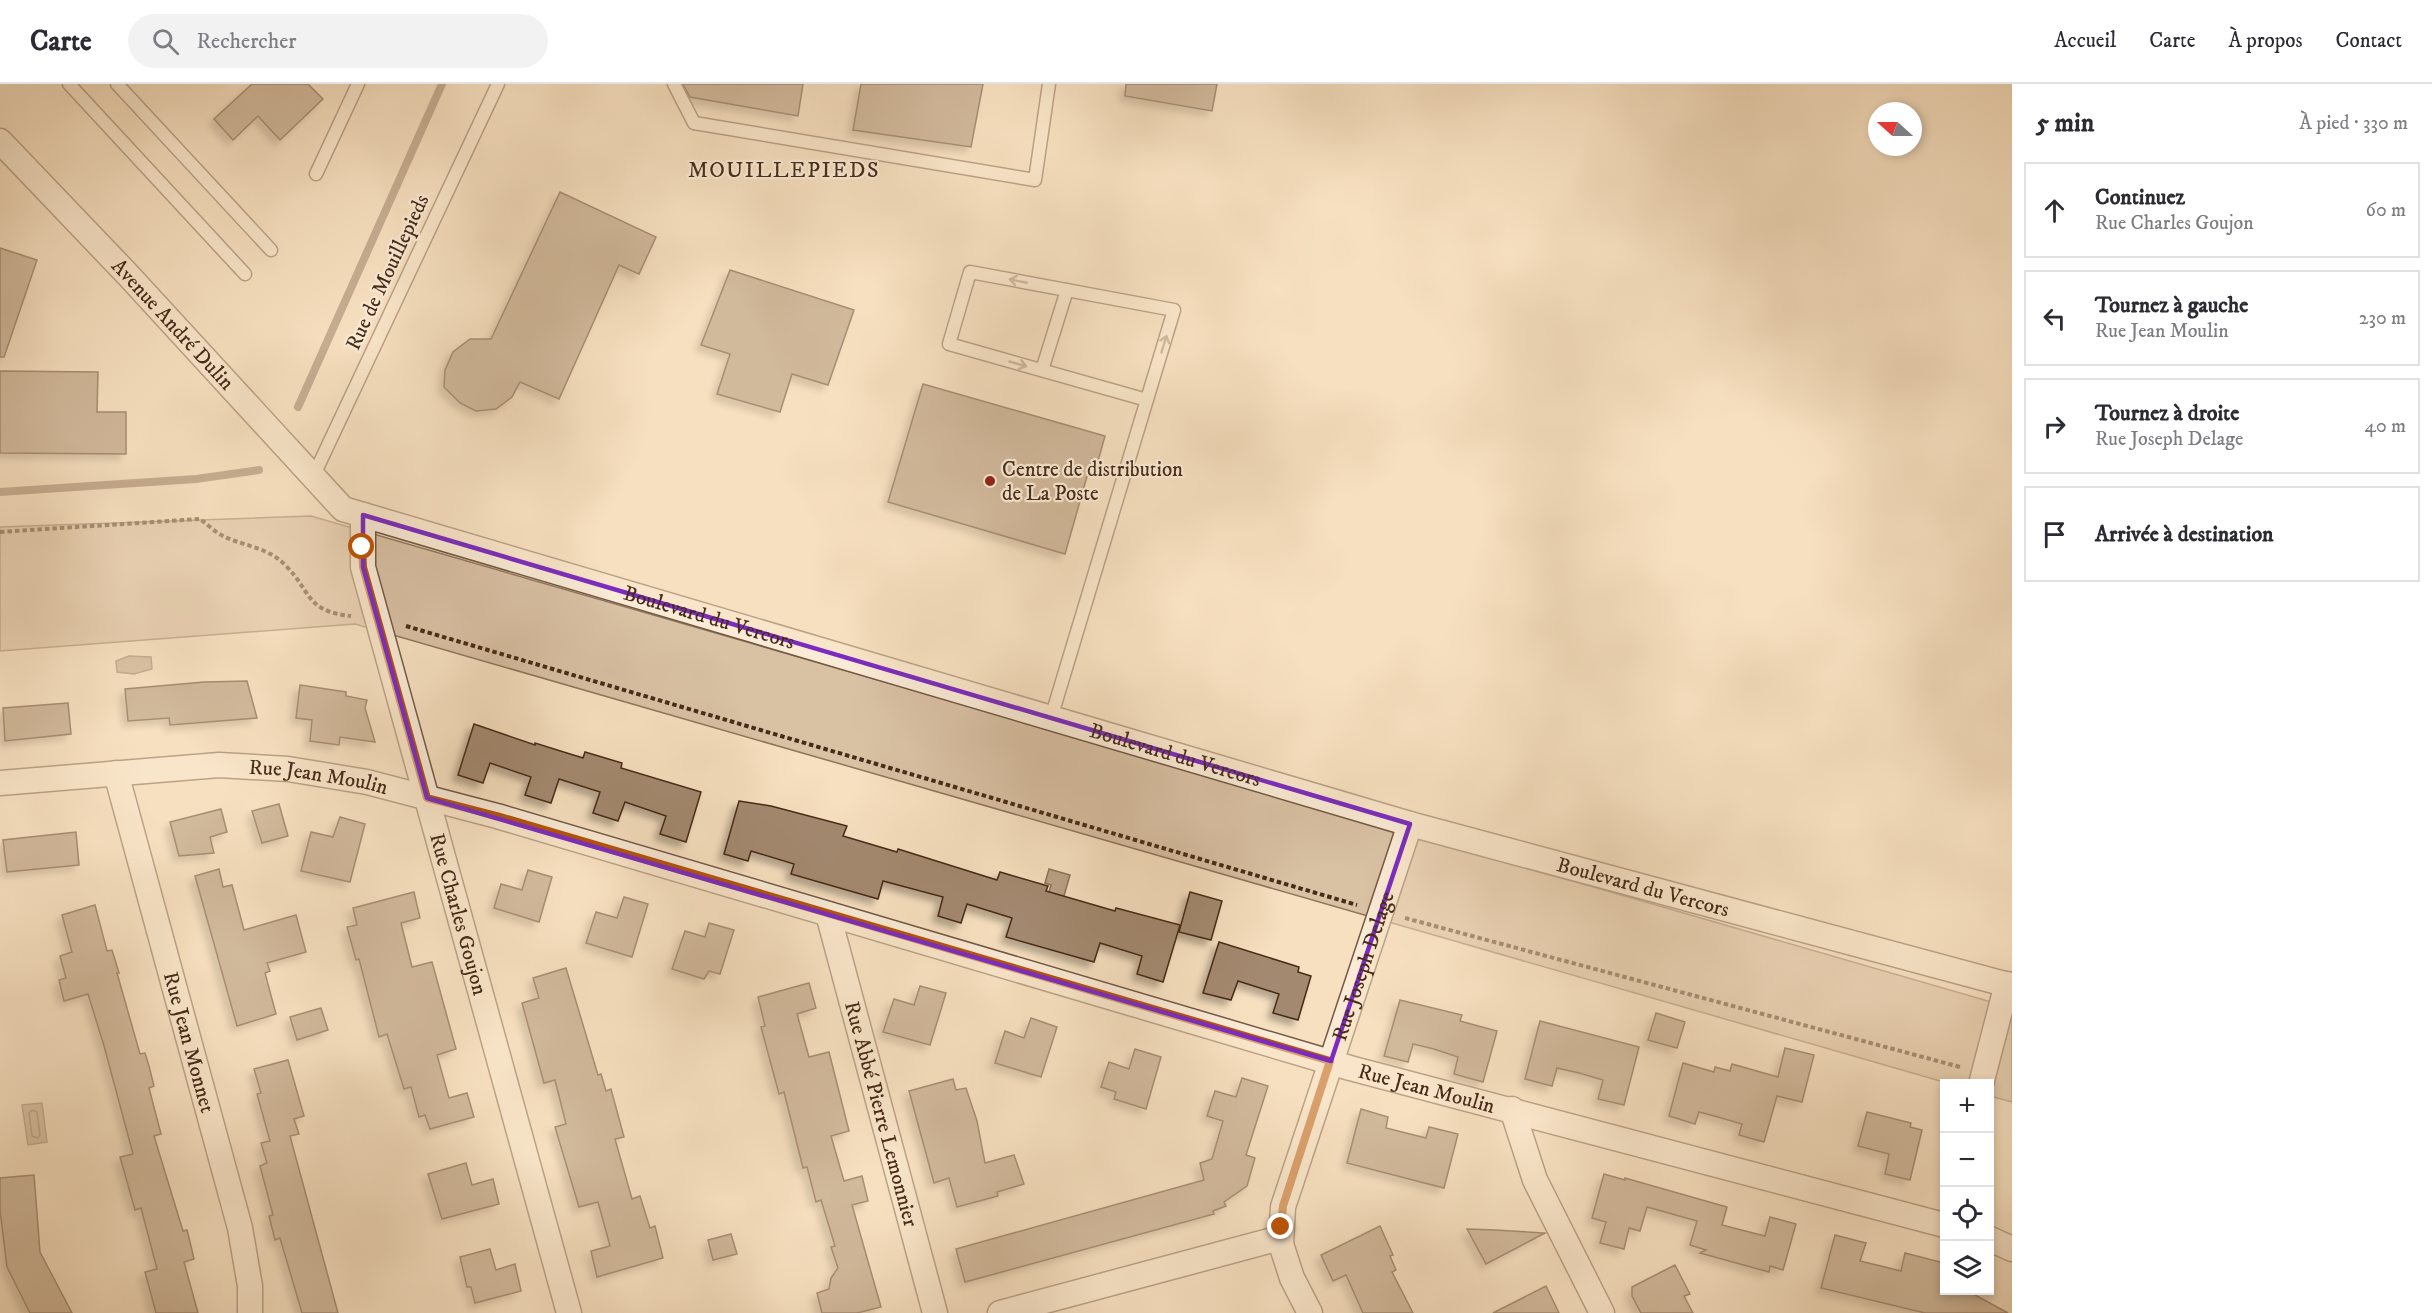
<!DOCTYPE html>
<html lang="fr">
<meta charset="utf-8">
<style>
:root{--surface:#fff;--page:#f2f2f3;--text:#2b2b33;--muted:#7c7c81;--line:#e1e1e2}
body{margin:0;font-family:"IM FELL DW Pica",serif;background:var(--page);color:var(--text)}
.controls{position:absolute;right:18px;bottom:18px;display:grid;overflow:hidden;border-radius:0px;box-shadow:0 3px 9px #0003}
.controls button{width:54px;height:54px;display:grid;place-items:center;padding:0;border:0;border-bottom:2px solid var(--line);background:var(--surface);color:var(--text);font:30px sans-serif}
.compass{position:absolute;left:1868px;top:18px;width:54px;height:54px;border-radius:50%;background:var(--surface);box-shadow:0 3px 9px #0003;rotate:291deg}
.stop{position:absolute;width:18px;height:18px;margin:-14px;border:4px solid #b45309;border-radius:50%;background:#fff}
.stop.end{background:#b45309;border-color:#fff;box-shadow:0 2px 6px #0008}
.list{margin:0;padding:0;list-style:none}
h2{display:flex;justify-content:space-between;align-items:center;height:78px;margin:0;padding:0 24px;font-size:26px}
h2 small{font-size:20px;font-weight:400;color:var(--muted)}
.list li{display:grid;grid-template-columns:39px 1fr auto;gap:18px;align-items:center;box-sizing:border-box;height:96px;margin:0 12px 12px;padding:0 12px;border:2px solid var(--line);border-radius:0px}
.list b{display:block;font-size:22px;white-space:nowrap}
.list p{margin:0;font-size:20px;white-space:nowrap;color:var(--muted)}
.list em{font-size:20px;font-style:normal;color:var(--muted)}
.icon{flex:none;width:33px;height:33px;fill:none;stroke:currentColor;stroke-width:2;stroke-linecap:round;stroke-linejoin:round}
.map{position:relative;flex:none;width:2012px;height:1229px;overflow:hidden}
header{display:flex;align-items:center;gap:36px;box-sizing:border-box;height:84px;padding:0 30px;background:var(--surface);border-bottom:2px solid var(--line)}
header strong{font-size:28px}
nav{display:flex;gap:33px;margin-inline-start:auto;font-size:21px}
.search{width:420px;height:54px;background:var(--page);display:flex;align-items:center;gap:15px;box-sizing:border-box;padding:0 21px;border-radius:33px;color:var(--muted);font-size:22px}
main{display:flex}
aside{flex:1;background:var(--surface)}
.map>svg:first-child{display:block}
.green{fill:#d9c1a4;stroke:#90765e;stroke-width:1.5}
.water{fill:#bba287;stroke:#8d725b;stroke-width:1.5}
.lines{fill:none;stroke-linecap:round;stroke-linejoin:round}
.shore{stroke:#816650;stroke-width:1.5}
.stream{stroke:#8d725b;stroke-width:8}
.building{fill:#a38970;stroke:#472b19;stroke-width:1.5;filter:url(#shadow)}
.lane-casing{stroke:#735843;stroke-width:15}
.street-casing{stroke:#735843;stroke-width:27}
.path{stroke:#472b19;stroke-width:4;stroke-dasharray:4.5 3;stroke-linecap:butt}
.lane{stroke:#faebd6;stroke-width:12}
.street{stroke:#faebd6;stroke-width:24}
.oneway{stroke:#a08b78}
.route{stroke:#b45309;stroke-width:8}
.marked{fill:none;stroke:#7b2cbf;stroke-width:4.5;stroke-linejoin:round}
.poi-dot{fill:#8f2418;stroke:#faebd6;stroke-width:2}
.labels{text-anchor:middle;stroke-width:4.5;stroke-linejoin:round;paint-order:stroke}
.street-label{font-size:21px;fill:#472b19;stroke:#faebd6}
.poi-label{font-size:21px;fill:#472b19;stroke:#faebd6;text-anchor:start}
.neighbourhood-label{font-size:22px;letter-spacing:1.5px;fill:#472b19;stroke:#faebd6}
</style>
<header>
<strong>Carte</strong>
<div class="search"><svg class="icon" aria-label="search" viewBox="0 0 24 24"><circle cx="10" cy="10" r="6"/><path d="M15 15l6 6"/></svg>Rechercher</div>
<nav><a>Accueil</a><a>Carte</a><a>À propos</a><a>Contact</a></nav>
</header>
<main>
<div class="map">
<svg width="2012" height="1229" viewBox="0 0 2012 1229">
<defs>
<filter id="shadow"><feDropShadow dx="-5.5" dy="5.5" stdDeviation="3" flood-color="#0004"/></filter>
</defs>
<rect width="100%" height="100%" fill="#f7e0c0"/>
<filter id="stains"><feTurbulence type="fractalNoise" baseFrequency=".00333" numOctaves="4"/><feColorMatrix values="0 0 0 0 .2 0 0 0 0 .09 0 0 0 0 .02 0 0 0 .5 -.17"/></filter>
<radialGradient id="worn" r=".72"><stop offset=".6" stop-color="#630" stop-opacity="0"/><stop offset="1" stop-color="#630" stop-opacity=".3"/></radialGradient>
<path class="green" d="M311,432L2012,924V1018L1990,1012V1000L1947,999L355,540L0,567V443Z"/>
<g class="water">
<path d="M129,572L151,573L152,585L134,590L117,588L116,577Z"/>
<path d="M1049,785L1070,791L1059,829L1044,825L1051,801L1045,799Z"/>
<path d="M42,1019L47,1058L28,1061L22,1021Z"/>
</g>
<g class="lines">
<path class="shore" d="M32,1026L37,1028L40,1051L38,1054L32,1052L29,1029Z"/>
<g class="stream">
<path d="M298,323L442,0"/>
<path d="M0,408L196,395L259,386"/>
</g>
</g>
<g class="building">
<path d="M252,0H308L323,15L280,56L258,32L233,56L214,35Z"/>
<path d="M683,0H803L798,32L690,13Z"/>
<path d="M861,0H983L971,63L853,46Z"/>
<path d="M1126,0H1217L1212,27L1125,12Z"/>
<path d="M560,108L656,153L639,190L619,181L559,315L520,298L512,313L496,325L476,327L460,319L444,303L445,286L453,268L470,255H491Z"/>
<path d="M0,164L37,176L4,273H0Z"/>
<path d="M730,186L854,226L828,301L792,290L780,328L717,310L730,270L701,261Z"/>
<path d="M0,287L98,288L97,328H126V370L0,369Z"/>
<path d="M923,300L1105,352L1098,377L1092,375L1065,470L888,418Z"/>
<path d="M247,597L257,634L170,641L169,634L128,637L125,605L204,598Z"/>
<path d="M300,601L346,608V612L367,616L365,624L375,658L340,653L339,661L310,657L312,636L296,634Z"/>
<path d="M68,619L71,650L5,657L3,624Z"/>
<path d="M474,640L535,661V659L583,674L585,668L622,679L621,684L701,708L686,758L660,750L666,732L625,718L618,737L593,729L600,708L559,695L551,719L525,711L531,693L490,679L483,699L458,691Z"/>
<path d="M739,717L771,722L847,742L843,752L897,768L898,765L997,796L1000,788L1048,802L1046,807L1115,827L1116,824L1180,841L1163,898L1137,890L1142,872L1100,859L1094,878L1006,853L1012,834L967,820L961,839L938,832L943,813L883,797L878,815L791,790L794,780L751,767L748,777L724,770Z"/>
<path d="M279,720L288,752L262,759L252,727Z"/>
<path d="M221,725L227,748L210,753L214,769L179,772L170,738Z"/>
<path d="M340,733L365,740L350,798L301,787L311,748L333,753Z"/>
<path d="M76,748L79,781L7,788L3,756Z"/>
<path d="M219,785L223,803L232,801L244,846L296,831L306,868L267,879L270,887L265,889L276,930L237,942L195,792Z"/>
<path d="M528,786L552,793L539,838L494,824L501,800L522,806Z"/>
<path d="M414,808L420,834L401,839L412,883L432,878L456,965L437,971L449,1014L467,1009L474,1033L430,1045L425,1031L419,1033L411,1003L404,1005L387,950L379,953L359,875L356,876L347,843L357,841L353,824Z"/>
<path d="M1190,808L1222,817L1211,856L1179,848Z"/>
<path d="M624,813L648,820L632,873L586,859L596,828L617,834Z"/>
<path d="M95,821L107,867L112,866L119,889H117L140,970L145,969L149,982L154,1002L149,1004L161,1050L154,1052L183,1147L187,1146L191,1162L194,1175L184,1178L198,1229H156L145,1188L157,1185L141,1124L135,1126L120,1073L133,1070L104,962L88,910L64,917L59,896L66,894L60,872L72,868L62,831Z"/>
<path d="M709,839L734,846L720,890L709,887L704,895L672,885L685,847L705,853Z"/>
<path d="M1219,858L1299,883L1298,888L1311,892L1298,936L1273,929L1279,910L1238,897L1231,916L1203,909Z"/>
<path d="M566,884L598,991L601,990L606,1007L611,1005L624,1053L615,1055L632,1115L640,1112L650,1144L655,1142L663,1174L597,1193L591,1167L610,1162L598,1118L579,1123L555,1043L566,1040L555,996L544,999L522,919L539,914L533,894Z"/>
<path d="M809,899L816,924L797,930L809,973L829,968L849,1047L831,1052L844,1097L862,1092L868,1117L852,1121L881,1223L857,1229H822L817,1209L829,1205L831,1194L838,1184L831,1163L835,1162L821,1116L816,1118L807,1083L803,1084L784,1008L779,1010L761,943L765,942L758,913Z"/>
<path d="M920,902L946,909L930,961L883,948L894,915L914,921Z"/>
<path d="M1400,916L1462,931L1460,937L1497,947L1483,998L1454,990L1458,973L1434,965L1413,960L1408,978L1384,972Z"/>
<path d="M321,924L328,946L297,956L290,933Z"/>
<path d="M1656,929L1685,938L1677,964L1648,956Z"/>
<path d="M1031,934L1057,943L1041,993L995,979L1005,947L1024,954Z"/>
<path d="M1540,937L1639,963L1624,1021L1598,1015L1603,996L1579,989L1557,984L1552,1002L1525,995Z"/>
<path d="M1785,964L1814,971L1802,1018L1777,1012L1764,1058L1739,1051L1742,1040L1718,1033L1699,1028L1695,1040L1669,1032L1683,979L1714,988L1715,983L1730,987L1732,980L1778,993Z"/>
<path d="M1135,965L1161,973L1146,1025L1114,1015L1116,1008L1101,1003L1109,978L1129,985Z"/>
<path d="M288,976L304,1032L294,1035L299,1050L290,1052L338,1229H302L280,1154L275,1156L269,1132L273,1131L260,1082L267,1079L261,1059L270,1057L257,1010L261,1009L254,985Z"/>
<path d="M1242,994L1268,1002L1246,1071L1255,1074L1247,1102L1224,1118L1226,1122L1213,1127L1214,1130L965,1198L956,1165L1204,1096L1200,1079L1212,1075L1223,1037L1207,1032L1215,1007L1236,1013Z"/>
<path d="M953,995L956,1006L966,1004L977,1037L985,1079L1014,1071L1024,1100L997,1108L998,1112L957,1123L949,1094L934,1099L909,1007Z"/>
<path d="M1361,1025L1388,1033L1386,1044L1426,1054L1429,1043L1458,1050L1444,1104L1347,1079Z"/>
<path d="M1867,1028L1911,1039L1910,1043L1922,1046L1910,1096L1885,1090L1889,1070L1858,1062Z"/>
<path d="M466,1079L472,1101L493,1095L499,1120L442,1135L428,1090Z"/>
<path d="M1604,1090L1625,1096V1094L1727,1123L1722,1141L1765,1152L1770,1133L1796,1140L1783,1186L1770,1182L1769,1188L1700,1169L1706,1166L1690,1161L1697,1137L1647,1123L1640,1147L1629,1144L1624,1165L1600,1159L1606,1138L1592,1134Z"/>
<path d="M34,1091L40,1168L72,1229H30L7,1183L0,1126V1094Z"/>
<path d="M1380,1142L1393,1171L1390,1172L1396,1186L1392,1188L1413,1229H1363L1346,1191L1333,1197L1321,1171Z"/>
<path d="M1467,1145L1495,1146L1545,1149L1486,1180Z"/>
<path d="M731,1150L737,1170L713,1176L708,1156Z"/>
<path d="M1835,1151L1866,1159L1860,1177L1881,1182L1901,1187L1905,1169L1944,1179V1206H1966L2008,1229H1925L1821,1204Z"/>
<path d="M490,1165L496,1186L515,1180L521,1207L475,1219L471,1203H467L460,1173Z"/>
<path d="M1675,1181L1690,1210L1684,1212L1693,1229H1641L1632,1212V1203Z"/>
<path d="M1546,1202L1559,1229H1493Z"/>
</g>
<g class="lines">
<g class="lane-casing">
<g id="lane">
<path d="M69,0L245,190"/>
<path d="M117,0L271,166"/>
<path d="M674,0L694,39L1035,96L1049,0"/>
<path d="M316,90L358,0"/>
<path d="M1042,286L1067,206"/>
<path d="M313,393L498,0"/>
<path d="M1051,634L1174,226L970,188L949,260L1147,316"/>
</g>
</g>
<g class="street-casing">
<g id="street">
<path id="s1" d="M0,57L129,192L343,425L1410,740L2012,902"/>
<path id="s2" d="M363,431V483L569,1229"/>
<path id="s3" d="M116,689L240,1144L250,1202V1229"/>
<path id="s4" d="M0,699L219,681L288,685L367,698L497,732L1350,984L1944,1141"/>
<path id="s5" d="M828,830L935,1229"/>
<path d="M1981,1000L2007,900"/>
<path d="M1512,1025L1535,1096L1602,1229"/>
<path d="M1990,1155L2012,1165"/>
<path d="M1000,1229L1280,1154"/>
<path id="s6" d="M1310,1229L1292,1194L1281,1160L1283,1123L1410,740"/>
</g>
</g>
<g class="path">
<path d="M0,448L200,435C207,440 215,448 223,452C243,462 268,463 285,481C312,507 304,527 351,532"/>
<path d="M406,542L1357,821"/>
<path d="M1405,834L1960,983"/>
</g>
<use href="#lane" class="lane"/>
<use href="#street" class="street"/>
</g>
<defs><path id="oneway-shaft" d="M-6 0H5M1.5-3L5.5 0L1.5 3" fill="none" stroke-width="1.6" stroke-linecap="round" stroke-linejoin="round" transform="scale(1.5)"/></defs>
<g class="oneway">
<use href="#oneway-shaft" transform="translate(1018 197) rotate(-169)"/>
<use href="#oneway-shaft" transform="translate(1164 260) rotate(-73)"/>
<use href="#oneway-shaft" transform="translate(1018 280) rotate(16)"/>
</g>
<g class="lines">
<path class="route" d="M362,463L363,483L427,714L497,732L1330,977L1283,1122L1281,1143"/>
</g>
<path d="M0 0H2012V1229H0ZM363,431L1410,740L1331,977L427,714L363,483Z" fill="#f7e0c0" fill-opacity=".55" fill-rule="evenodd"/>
<path class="marked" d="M363,431L1410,740L1331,977L427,714L363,483Z"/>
<circle class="poi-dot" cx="990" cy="397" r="6"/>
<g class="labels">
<g class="street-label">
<text transform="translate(387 188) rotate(-65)" y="7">Rue de Mouillepieds</text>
<text dy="7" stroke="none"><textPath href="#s1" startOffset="252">Avenue André Dulin</textPath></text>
<text dy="7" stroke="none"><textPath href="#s1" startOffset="885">Boulevard du Vercors</textPath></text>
<text dy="7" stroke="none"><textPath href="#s1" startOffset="1371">Boulevard du Vercors</textPath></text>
<text dy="7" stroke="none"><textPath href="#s4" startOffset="320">Rue Jean Moulin</textPath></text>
<text dy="7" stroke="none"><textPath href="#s1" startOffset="1857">Boulevard du Vercors</textPath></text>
<text dy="7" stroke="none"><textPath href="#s2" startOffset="412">Rue Charles Goujon</textPath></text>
<text dy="7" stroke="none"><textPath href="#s6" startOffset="366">Rue Joseph Delage</textPath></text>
<text dy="7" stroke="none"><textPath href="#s3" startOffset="279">Rue Jean Monnet</textPath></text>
<text dy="7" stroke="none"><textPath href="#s4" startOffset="1472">Rue Jean Moulin</textPath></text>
<text dy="7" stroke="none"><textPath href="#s5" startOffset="207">Rue Abbé Pierre Lemonnier</textPath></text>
</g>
<g class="poi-label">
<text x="1002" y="392">Centre de distribution<tspan x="1002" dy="24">de La Poste</tspan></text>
</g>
<g class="neighbourhood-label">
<text x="784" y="93">MOUILLEPIEDS</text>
</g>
</g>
<rect width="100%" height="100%" filter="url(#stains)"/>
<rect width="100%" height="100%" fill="url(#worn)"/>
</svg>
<div class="controls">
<button>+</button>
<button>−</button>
<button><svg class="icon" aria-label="locate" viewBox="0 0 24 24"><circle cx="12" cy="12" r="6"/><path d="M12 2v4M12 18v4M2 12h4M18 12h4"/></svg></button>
<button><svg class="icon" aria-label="layers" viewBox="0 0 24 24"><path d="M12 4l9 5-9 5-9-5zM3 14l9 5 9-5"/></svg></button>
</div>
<svg class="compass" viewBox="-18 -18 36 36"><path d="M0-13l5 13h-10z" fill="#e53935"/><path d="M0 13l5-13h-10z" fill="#7c7c81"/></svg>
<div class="stop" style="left:362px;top:463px"></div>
<div class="stop end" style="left:1281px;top:1143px"></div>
</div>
<aside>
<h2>5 min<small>À pied · 330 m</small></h2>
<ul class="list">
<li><svg class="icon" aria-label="ahead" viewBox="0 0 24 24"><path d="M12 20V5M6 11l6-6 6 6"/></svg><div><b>Continuez</b><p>Rue Charles Goujon</p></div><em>60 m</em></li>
<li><svg class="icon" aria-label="left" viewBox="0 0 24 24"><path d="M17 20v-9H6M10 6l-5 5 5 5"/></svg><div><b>Tournez à gauche</b><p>Rue Jean Moulin</p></div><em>230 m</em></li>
<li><svg class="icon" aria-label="right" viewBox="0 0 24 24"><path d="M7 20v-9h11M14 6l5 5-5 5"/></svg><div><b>Tournez à droite</b><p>Rue Joseph Delage</p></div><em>40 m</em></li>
<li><svg class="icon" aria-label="arrive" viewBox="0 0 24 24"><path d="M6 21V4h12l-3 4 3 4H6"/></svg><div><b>Arrivée à destination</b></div></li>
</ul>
</aside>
</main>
